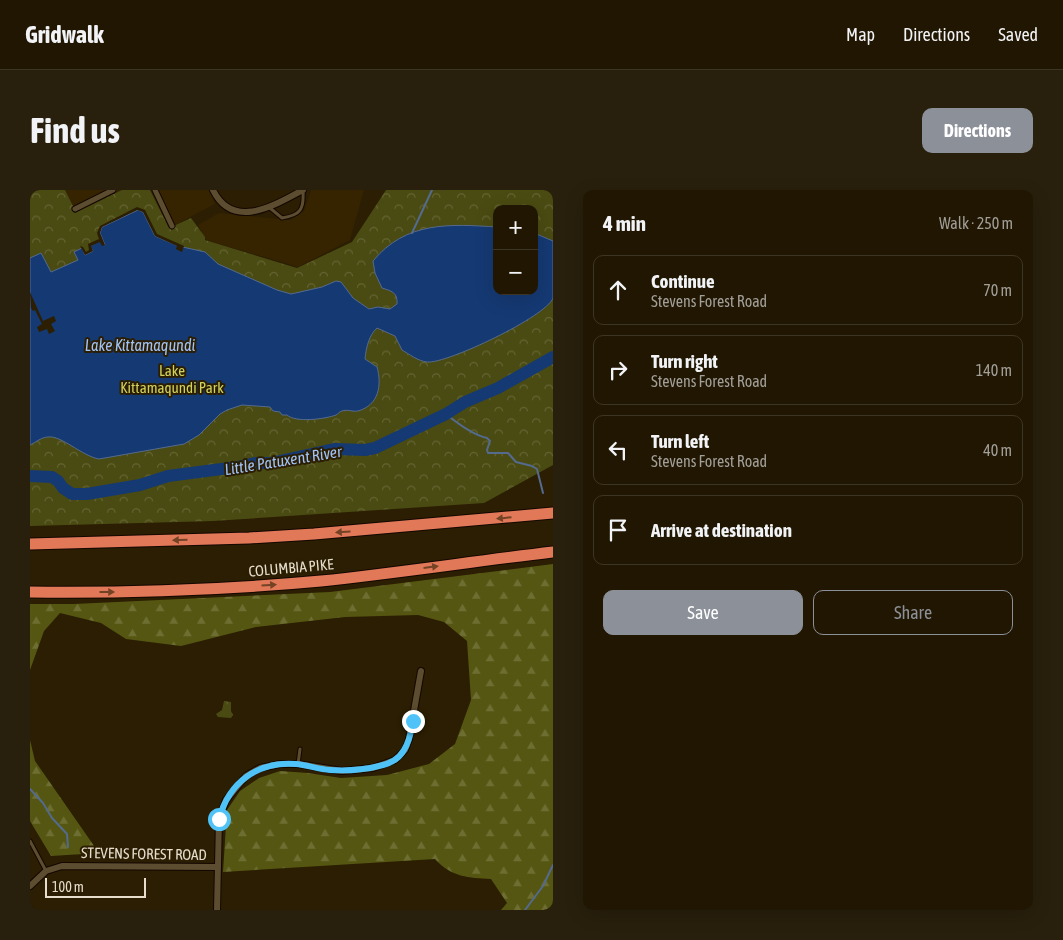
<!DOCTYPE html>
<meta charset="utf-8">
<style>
:root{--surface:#201602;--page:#281f0c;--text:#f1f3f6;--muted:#a29f99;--line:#3d3524;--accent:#8c9099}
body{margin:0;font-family:"Asap Condensed",sans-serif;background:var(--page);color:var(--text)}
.controls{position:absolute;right:15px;top:15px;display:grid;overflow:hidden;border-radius:10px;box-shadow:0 5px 20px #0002}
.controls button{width:45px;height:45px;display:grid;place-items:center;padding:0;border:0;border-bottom:1px solid var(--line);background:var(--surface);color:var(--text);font:25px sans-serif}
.scale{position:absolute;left:15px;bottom:12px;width:101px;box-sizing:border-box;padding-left:5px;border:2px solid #e6ddcd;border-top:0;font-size:14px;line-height:18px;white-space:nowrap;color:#e6ddcd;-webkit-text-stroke:4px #2b1e02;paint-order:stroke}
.stop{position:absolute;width:15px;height:15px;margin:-11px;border:4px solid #4fc3f7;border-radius:50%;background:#fff}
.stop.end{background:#4fc3f7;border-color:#fff;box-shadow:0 1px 5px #0008}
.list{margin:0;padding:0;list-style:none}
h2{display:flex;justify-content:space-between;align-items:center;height:65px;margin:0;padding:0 20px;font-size:21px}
h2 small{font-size:16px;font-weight:400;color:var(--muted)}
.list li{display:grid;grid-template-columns:32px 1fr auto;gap:15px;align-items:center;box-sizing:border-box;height:70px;margin:0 10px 10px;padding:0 10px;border:1px solid var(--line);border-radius:10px}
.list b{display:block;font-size:19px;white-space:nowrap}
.list p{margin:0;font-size:16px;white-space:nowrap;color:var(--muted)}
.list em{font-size:16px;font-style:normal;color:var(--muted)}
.actions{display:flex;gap:10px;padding:15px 20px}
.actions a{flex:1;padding:11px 0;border:1px solid var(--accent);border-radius:10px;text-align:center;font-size:18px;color:var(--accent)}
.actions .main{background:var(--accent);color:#fff}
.icon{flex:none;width:28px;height:28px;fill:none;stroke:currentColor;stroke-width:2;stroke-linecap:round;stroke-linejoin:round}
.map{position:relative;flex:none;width:523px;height:720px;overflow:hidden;border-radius:10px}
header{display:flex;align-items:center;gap:30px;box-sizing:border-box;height:70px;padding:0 25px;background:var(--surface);border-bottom:1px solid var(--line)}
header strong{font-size:24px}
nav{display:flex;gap:28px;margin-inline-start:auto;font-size:18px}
.intro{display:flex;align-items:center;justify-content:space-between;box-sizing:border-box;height:120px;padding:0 30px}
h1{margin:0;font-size:35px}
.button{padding:12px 22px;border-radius:10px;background:var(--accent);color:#fff;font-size:18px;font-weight:700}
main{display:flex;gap:30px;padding:0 30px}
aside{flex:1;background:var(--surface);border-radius:10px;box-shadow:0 5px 20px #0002}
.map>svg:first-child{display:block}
.built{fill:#362400}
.forest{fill:url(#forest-firs)}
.park{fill:url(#park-crowns);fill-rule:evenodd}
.water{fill:#153973;stroke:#546a8e}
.pier{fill:#2b1e02}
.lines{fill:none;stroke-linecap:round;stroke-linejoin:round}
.stream{stroke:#546a8e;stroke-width:2}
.river{stroke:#153973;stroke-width:12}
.service-casing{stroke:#140700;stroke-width:5}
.pedestrian-casing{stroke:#140700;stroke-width:7}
.minor-casing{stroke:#140700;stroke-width:8}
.motorway-casing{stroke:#140700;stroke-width:13}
.service{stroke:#5c4d30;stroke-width:3}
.pedestrian{stroke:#5c4d30;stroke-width:5}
.minor{stroke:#5c4d30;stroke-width:6}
.motorway{stroke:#e17959;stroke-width:11}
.oneway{fill:#744225}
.route{stroke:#4fc3f7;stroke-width:6}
.labels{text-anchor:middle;stroke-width:4;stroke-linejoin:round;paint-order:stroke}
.park-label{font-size:15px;fill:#d1d35f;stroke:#2b1e02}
.street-label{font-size:15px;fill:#e6ddcd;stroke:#2b1e02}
.water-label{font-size:16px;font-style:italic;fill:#a1c3f7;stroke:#2b1e02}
</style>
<header>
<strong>Gridwalk</strong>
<nav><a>Map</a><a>Directions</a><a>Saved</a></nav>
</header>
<div class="intro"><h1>Find us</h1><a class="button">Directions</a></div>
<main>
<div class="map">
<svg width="523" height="720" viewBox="0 0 523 720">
<defs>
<pattern id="forest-firs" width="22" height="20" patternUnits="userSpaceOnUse" patternTransform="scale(1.25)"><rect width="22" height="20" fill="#555611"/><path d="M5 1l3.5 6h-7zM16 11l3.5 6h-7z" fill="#6d6e32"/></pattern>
<pattern id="park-crowns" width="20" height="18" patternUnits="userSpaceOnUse" patternTransform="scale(1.25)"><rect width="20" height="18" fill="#4a4b12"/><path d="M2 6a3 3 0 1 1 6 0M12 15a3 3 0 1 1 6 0" fill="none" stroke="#646433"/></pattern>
</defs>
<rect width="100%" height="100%" fill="#2b1e02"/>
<g class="built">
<path d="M35,0H92L46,22Z"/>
<path d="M120,0H179L185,14L139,38Z"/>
<path d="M281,0H334L320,50L268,77L176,50L168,35L189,23L260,30L274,21Z"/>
</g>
<g class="forest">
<path d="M523,374V720H471L477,713L461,689C439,688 421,687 405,669L193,682L197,620L210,601L229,588L250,581L278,583L311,588L357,585L399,574L425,554L441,510L437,451L414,432L388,425L315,427L226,437L151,456L96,449L71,433L30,423L14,441L0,480V414H44L300,402Z"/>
<path d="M0,550L5,571L69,663L21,666L0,631Z"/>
</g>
<g class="park">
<path d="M0,0H35L46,22L92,0H120L139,38L161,28L175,47V50L267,78L322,52L356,0H523V275L454,313L183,331L0,336ZM467,19H504V101H467Z"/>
<path d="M194,511L201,512V521L203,525L201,528L188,527L186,524L192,520Z"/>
</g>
<path class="water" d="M108,20L113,22L125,46L148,56L175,62L188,74L247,100L261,104L292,97L306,91L311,92L323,108L339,119L348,117L360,119L367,114C368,102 361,101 352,98L345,83L343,71C376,31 420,34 467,37V101H504V43L523,51V108C517,126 417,174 397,172C388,171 379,164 372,160L365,146L347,138C339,145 336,158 335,169L347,177C352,195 349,215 328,221C323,222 317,219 312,221C310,221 308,224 306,225C295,229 266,233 257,225H252L250,222L243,221L240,217L212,215L197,220L190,224L169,245L154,254L69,269C52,266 31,245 18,247C12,247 6,252 0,255V68L11,63L21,82L48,70L44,62L52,58L55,65L63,61L60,56L70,51L75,55L70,43L72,37Z"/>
<g class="pier">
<path d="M107,17L115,20L127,44L154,56L152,62L146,59L147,56L125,46L113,22L107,20L72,37L70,43L75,55L72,56L70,52L61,56L63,61L55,65L50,56L53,57L56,62L59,60L58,54L69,49L67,43L70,36Z"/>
<path d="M0,102L13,131L24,126L26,131L21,134L25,141L19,144L17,139L9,142L7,137L12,134L5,120L3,121L1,118Z"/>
</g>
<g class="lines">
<g class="stream">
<path d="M382,43L402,0"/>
<path d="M416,224C427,233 443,245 457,248L460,251L457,260L458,263H478L486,272L502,276L507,279L513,303"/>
<path d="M0,599L13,613L22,628L37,644L38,657"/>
<path d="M495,720L513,696L523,675"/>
</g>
<path class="river" d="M0,286L22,287L28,291L33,298L42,304H57L110,295L138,286L207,277L225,273H241L304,259L335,260L345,258L416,224L435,212L468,198L523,167"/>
<g class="service-casing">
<g id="service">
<path d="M240,18L252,28C271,25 274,19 273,1"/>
<path d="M268,574L270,559"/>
<path d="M0,651L16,681"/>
</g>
</g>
<g class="pedestrian-casing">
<g id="pedestrian">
<path d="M125,0L142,36"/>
<path d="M45,19L83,0"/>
</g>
</g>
<g class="minor-casing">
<g id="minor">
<path d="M183,0C203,41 245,15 273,0"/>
<path d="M0,696L16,681L32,676L187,677"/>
<path d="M187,720L189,629L196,610L216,586L230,578L250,574H268L312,581L343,578L365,570L375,560L379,549L391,481"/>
</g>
</g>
<g class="motorway-casing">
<g id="motorway">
<path d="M0,354L219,348L284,344L523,323"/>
<path d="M0,402C97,403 194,400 291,391C368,383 446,371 523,362"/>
</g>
</g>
<use href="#service" class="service"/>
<use href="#pedestrian" class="pedestrian"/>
<use href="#minor" class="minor"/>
<use href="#motorway" class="motorway"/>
</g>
<defs><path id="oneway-solid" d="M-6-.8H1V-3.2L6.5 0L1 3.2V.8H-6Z" transform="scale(1.25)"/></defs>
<g class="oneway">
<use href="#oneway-solid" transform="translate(474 328) rotate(174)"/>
<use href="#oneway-solid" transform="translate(313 342) rotate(176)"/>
<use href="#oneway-solid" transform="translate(150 350) rotate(178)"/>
<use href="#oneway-solid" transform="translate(401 377) rotate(-7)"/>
<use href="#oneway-solid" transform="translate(239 395) rotate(-4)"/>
<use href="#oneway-solid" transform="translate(77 402)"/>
</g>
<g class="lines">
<path class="route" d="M189,629C199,592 228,571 266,574C277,575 288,579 300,580C316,581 333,580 349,576C359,574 369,569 374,560C380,551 381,541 383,531"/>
</g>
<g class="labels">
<g class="park-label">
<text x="142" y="186">Lake<tspan x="142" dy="17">Kittamaqundi Park</tspan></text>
</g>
<g class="street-label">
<text transform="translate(261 378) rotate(-5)" y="5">COLUMBIA PIKE</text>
<text transform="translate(114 664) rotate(1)" y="5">STEVENS FOREST ROAD</text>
</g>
<g class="water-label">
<text x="110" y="161">Lake Kittamaqundi</text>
<text transform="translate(253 270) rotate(-9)" y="6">Little Patuxent River</text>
</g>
</g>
</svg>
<div class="controls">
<button>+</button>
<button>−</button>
</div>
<div class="scale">100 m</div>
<div class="stop" style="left:189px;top:629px"></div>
<div class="stop end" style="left:383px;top:531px"></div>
</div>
<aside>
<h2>4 min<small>Walk · 250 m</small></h2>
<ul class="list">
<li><svg class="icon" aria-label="ahead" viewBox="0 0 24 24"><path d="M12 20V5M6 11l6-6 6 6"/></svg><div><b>Continue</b><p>Stevens Forest Road</p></div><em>70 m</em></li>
<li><svg class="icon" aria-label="right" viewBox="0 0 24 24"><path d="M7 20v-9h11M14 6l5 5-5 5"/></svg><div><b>Turn right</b><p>Stevens Forest Road</p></div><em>140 m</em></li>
<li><svg class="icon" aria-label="left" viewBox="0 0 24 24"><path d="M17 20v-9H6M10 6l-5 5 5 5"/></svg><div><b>Turn left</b><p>Stevens Forest Road</p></div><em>40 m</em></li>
<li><svg class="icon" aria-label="arrive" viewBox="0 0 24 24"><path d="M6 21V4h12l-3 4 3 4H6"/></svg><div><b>Arrive at destination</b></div></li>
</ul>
<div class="actions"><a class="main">Save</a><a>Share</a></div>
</aside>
</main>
